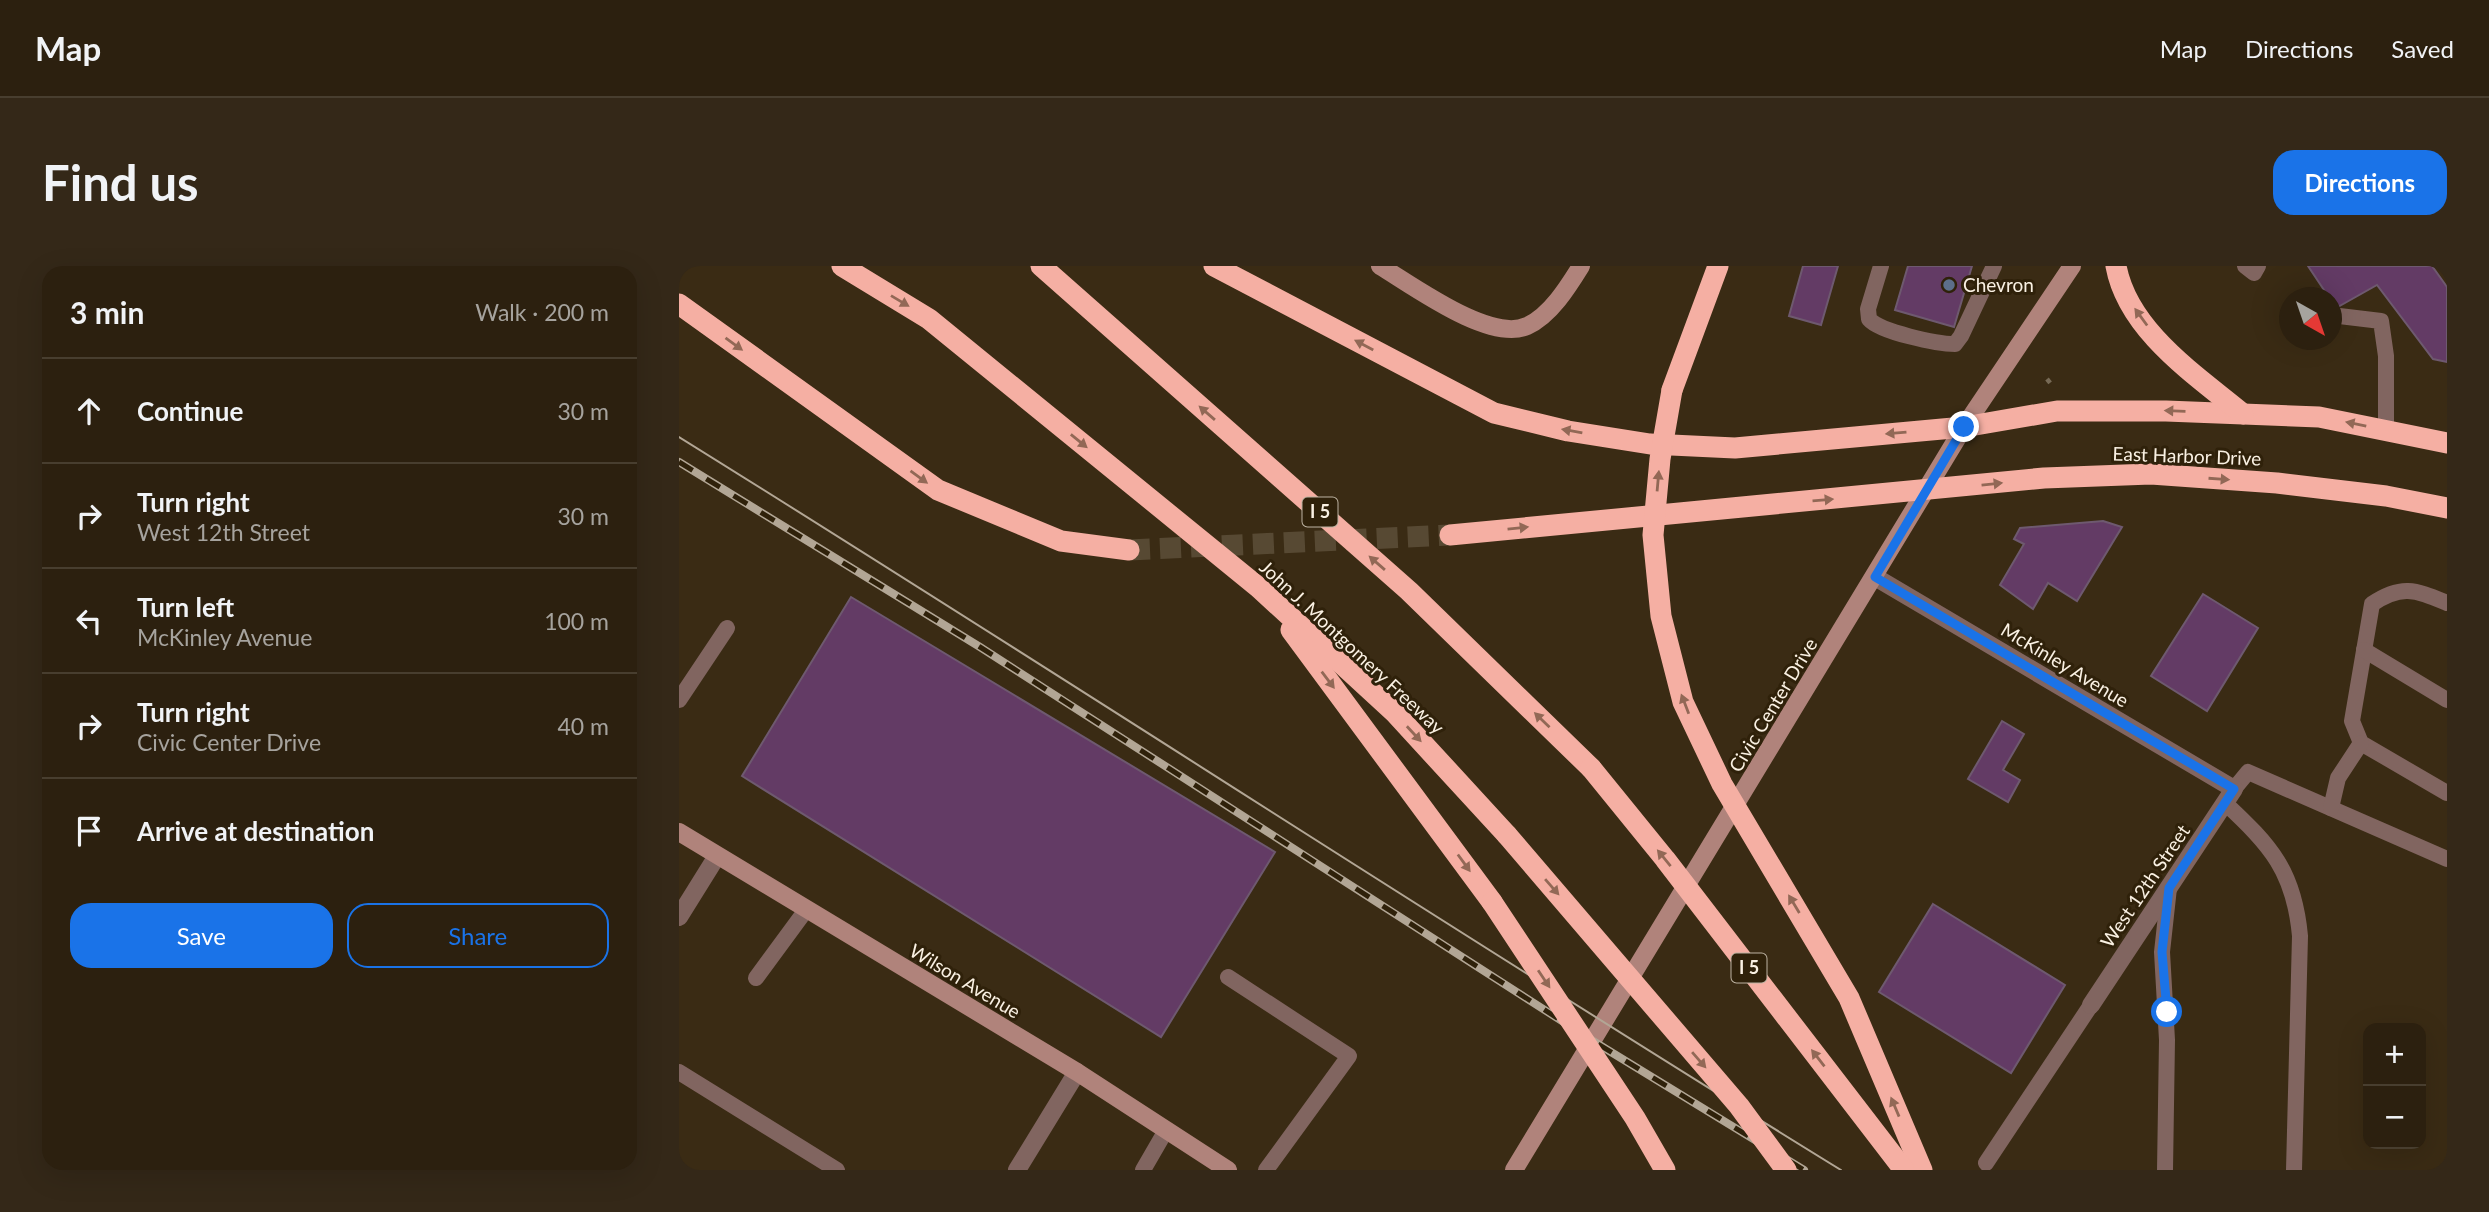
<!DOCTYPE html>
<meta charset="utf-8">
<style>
:root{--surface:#2c200f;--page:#342818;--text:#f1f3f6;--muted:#a6a39e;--line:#483e2f;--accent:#1a73e8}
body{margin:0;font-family:Lato,sans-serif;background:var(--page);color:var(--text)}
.controls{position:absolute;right:21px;bottom:21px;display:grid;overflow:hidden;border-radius:14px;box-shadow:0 7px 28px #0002}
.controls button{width:63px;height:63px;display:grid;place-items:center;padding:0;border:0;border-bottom:2px solid var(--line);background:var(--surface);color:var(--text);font:35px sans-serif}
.compass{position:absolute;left:1600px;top:21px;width:63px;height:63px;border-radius:50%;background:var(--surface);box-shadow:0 7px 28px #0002;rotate:140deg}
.stop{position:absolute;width:21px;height:21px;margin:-16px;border:5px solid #1a73e8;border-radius:50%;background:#fff}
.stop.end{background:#1a73e8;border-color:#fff;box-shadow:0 2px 7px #0008}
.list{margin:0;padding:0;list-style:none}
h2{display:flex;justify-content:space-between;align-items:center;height:91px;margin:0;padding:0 28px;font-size:30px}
h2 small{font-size:23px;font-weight:400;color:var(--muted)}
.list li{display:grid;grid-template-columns:46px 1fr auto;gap:21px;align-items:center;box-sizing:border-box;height:105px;padding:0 28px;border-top:2px solid var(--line)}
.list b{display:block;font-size:26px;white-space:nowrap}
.list p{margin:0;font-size:23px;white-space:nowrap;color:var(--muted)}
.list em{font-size:23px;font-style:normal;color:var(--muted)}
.actions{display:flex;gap:14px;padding:21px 28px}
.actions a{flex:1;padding:16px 0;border:2px solid var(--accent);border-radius:21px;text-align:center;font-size:24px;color:var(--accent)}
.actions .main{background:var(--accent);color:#fff}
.icon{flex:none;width:38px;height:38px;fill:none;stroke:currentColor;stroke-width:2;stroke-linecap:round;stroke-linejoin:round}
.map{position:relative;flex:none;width:1768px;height:904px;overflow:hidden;border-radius:21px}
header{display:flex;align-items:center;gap:42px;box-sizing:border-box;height:98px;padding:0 35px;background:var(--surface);border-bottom:2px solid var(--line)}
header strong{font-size:33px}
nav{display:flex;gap:38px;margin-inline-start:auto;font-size:24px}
.intro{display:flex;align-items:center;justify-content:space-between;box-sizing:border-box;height:168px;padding:0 42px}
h1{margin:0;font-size:49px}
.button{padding:18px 32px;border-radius:21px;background:var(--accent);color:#fff;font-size:24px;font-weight:700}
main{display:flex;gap:42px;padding:0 42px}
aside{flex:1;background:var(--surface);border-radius:21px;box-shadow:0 7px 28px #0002}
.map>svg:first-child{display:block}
.building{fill:#633b65;stroke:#6e596f;stroke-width:2}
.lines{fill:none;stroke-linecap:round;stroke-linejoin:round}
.highway-tunnel{stroke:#574933;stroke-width:21;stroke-dasharray:21 10;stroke-linecap:butt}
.path{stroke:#776a56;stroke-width:4.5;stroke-dasharray:5 5;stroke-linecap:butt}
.lane{stroke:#816560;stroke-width:16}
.street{stroke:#816560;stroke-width:18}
.secondary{stroke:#b0837b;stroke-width:18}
.highway{stroke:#f5afa3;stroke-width:21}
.tram{stroke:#b2a695;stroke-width:2}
.rail-casing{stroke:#b2a695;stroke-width:8}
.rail{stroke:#2f210a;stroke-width:5;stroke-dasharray:16;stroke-linecap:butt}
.highway-bridge{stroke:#f5afa3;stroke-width:21}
.oneway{fill:#926856}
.route{stroke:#1a73e8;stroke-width:9}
.service-dot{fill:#5c6f8a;stroke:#2f210a;stroke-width:2.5}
.labels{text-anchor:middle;stroke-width:6;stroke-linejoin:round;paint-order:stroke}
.shield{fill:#2f210a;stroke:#bdb3a2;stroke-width:2}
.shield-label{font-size:18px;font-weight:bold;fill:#faf1e3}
.poi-label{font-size:19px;fill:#faf1e3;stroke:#2f210a;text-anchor:start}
.street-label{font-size:19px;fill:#faf1e3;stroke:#2f210a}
</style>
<header>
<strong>Map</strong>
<nav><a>Map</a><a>Directions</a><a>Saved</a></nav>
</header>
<div class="intro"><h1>Find us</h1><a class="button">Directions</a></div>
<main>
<aside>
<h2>3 min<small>Walk · 200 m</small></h2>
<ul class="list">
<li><svg class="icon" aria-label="ahead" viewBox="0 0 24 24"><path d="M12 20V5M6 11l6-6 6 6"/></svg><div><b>Continue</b></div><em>30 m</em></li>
<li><svg class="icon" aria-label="right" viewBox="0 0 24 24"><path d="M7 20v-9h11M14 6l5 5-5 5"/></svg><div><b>Turn right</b><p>West 12th Street</p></div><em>30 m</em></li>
<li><svg class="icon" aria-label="left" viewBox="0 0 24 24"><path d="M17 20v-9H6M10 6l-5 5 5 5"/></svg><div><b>Turn left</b><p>McKinley Avenue</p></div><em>100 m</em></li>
<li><svg class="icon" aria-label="right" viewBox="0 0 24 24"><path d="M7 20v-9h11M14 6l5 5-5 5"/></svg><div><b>Turn right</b><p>Civic Center Drive</p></div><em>40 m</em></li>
<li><svg class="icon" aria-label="arrive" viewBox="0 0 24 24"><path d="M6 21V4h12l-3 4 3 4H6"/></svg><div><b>Arrive at destination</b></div></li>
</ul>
<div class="actions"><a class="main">Save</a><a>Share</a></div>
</aside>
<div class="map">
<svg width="1768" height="904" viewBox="0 0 1768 904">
<rect width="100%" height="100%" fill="#3a2b14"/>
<g class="building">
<path d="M1124,0H1159L1142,59L1110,50Z"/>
<path d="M1229,0H1293L1275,61L1216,44Z"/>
<path d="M1629,0H1753L1768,21V96L1754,93L1698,19L1657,42Z"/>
<path d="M1424,255L1443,261L1398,335L1369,317L1354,343L1321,319L1345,278L1335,273L1341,262Z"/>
<path d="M1524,328L1579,362L1528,445L1472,410Z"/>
<path d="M172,331L596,586L482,771L63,510Z"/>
<path d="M1323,455L1345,468L1324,504L1341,514L1329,536L1289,513Z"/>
<path d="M1254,638L1386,719L1332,807L1200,726Z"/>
</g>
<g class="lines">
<path class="highway-tunnel" d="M450,284L771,269"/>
<path class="path" d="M1368,113L1372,118"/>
<g class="lane">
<path d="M1202,0L1189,43L1190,53C1201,66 1258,78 1276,78L1282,70L1315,0"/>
<path d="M1566,0L1575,7L1579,0"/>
<path d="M1652,49L1702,55L1707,90V164"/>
<path d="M1768,337C1736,324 1723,318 1693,338L1673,455L1682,477L1768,527"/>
<path d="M1685,384L1768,434"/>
<path d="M0,434L48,362"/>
<path d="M1555,523L1569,506L1768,593"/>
<path d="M1546,537C1592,580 1615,605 1621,670L1615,904"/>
<path d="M1652,542L1659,512L1682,477"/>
<path d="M549,711L670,790L587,904"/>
<path d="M77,712L127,644"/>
<path d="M0,806L158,904"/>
<path d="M1307,897L1412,739"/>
<path d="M464,904L486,866"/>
<path d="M1486,904L1488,774L1483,686L1490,622"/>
</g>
<g class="street">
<path d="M1196,311L1555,523L1412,739"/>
<path d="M0,651L38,590"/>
<path d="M338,904L398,806"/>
</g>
<g class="secondary">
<path d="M701,0C733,19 811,77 848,60C871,50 889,21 902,0"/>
<path d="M0,566L398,806L549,904"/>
<path d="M835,904L1285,161L1393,0"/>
</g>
<g class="highway">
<path d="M163,0L250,53L579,321L715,446L828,569"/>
<path d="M362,0L730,325L912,502"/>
<path d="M535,0L815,147L889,165L971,178L1056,182L1285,161L1378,145H1487L1640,151L1768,177"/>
<path d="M1437,0C1449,65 1517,109 1564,148"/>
<path d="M0,38L259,224L382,275L450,284"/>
<path d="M993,124L1039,0"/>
<path d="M771,269L1365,212L1472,208L1598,217L1707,230L1768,242"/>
<path d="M612,364L813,636"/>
</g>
<path class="tram" d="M0,171C389,413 772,664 1162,904"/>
<g class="rail-casing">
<path id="rail" d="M0,196L301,381L914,775L1125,904"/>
</g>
<use href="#rail" class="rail"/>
<g class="highway-bridge">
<path d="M993,124L981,193L974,269L982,350L1004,436L1043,518L1170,732L1243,904"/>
<path d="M912,502L986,593L1225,904"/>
<path d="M828,569L1060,840L1107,904"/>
<path d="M813,636L956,852L986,904"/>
</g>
</g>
<defs><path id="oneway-solid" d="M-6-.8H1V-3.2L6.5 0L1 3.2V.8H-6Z" transform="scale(1.75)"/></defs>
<g class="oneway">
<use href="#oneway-solid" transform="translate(221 35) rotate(31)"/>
<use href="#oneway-solid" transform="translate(1462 51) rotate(-126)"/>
<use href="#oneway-solid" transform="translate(55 78) rotate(36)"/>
<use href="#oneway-solid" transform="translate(685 79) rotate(-152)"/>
<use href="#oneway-solid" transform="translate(1496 145) rotate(-178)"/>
<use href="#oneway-solid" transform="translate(528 147) rotate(-139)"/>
<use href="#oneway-solid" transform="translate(1677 158) rotate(-168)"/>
<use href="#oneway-solid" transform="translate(893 165) rotate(-170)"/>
<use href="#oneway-solid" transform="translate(1217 167) rotate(175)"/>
<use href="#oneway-solid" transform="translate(400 175) rotate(39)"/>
<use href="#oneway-solid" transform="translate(240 211) rotate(36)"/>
<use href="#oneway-solid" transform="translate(1540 213) rotate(4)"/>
<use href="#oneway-solid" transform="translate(979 215) rotate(-85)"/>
<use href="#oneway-solid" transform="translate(1313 218) rotate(-6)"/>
<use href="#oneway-solid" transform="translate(1144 234) rotate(-5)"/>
<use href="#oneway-solid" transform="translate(839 262) rotate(-6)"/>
<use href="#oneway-solid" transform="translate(698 297) rotate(-139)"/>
<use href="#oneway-solid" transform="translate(649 414) rotate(53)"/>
<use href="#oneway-solid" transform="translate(1006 438) rotate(-111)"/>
<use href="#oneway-solid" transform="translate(863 454) rotate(-136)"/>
<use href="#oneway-solid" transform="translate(735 468) rotate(47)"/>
<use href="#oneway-solid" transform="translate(985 592) rotate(-129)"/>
<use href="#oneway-solid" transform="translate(785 597) rotate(54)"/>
<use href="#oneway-solid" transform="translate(873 621) rotate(49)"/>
<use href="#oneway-solid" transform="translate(1115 638) rotate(-121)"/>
<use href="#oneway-solid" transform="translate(865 713) rotate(56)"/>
<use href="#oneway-solid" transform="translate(1139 792) rotate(-128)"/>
<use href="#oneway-solid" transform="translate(1020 794) rotate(49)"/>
<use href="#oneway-solid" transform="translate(1216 841) rotate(-113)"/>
</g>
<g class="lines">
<path class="route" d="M1285,161L1196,311L1555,523L1490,622L1483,686L1488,746"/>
</g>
<circle class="service-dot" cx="1270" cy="19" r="7"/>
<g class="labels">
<g class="shield">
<rect x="623.5" y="231.5" width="35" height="29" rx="5"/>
<rect x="1052.5" y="687.5" width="35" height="29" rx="5"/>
</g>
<g class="shield-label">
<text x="641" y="252">I 5</text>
<text x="1070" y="708">I 5</text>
</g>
<g class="poi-label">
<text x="1284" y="26">Chevron</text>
</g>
<g class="street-label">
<text transform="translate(1508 190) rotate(2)" y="7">East Harbor Drive</text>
<text transform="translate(673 381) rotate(43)" y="7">John J. Montgomery Freeway</text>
<text transform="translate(1386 399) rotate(31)" y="7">McKinley Avenue</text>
<text transform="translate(1094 439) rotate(-59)" y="7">Civic Center Drive</text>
<text transform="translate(1466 620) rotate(-56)" y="7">West 12th Street</text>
<text transform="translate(286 715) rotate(31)" y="7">Wilson Avenue</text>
</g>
</g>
</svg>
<div class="controls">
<button>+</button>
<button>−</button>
</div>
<svg class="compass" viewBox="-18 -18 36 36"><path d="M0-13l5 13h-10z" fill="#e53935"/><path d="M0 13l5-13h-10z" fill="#a6a39e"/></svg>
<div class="stop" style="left:1488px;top:746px"></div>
<div class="stop end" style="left:1285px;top:161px"></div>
</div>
</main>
